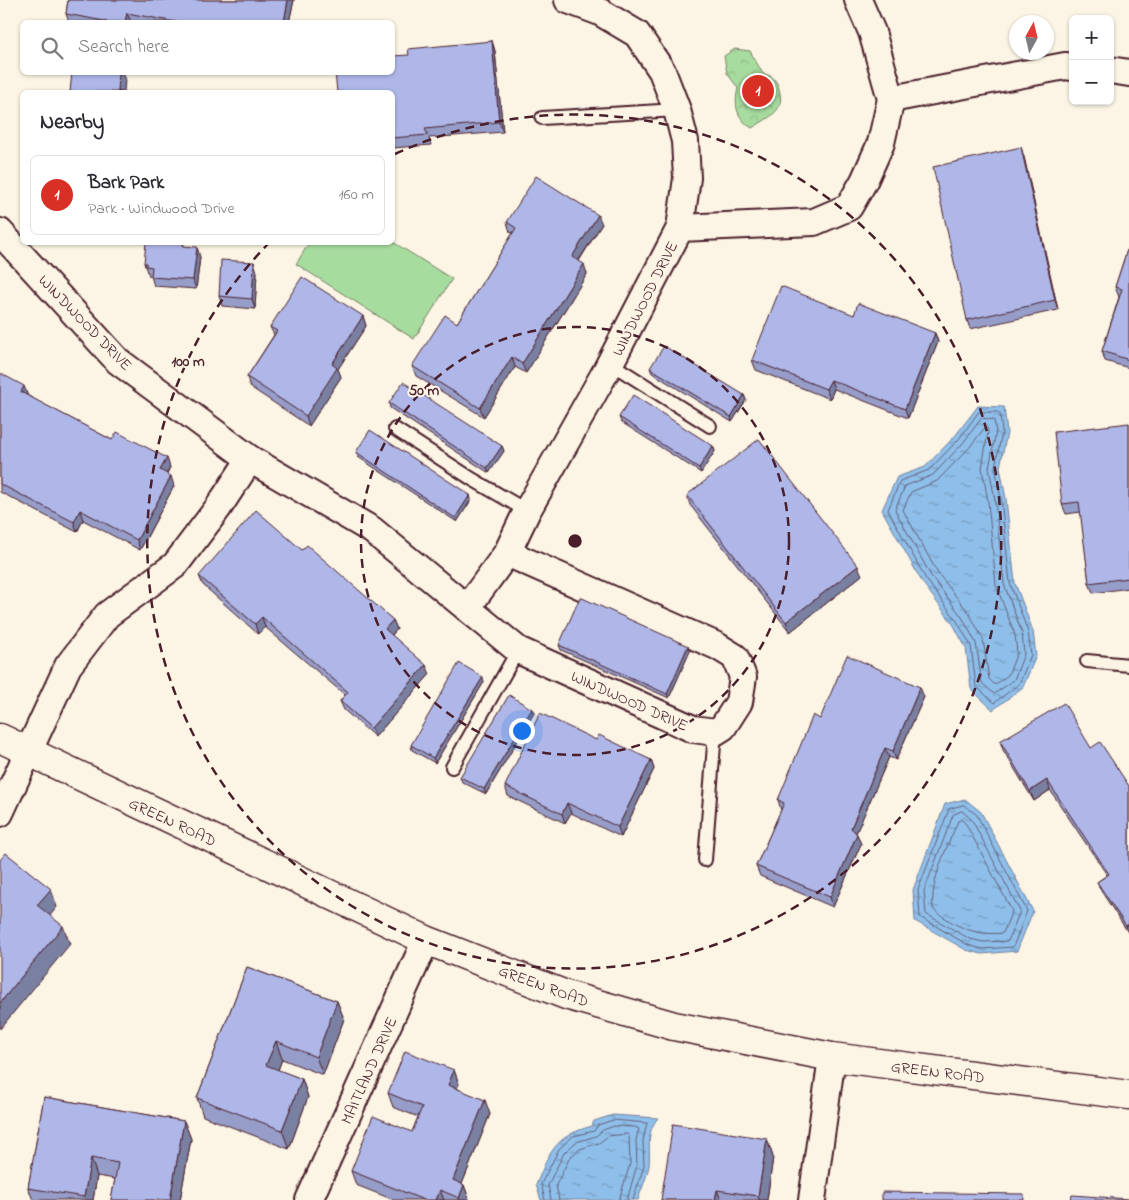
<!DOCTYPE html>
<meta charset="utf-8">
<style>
:root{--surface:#fff;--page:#f2f2f3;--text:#2b2b33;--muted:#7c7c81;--line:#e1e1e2;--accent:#d93025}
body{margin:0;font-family:"Indie Flower",sans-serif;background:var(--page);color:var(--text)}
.controls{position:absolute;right:15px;top:15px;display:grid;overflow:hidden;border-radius:8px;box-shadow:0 1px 4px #0004}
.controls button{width:45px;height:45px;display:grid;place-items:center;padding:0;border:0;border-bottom:1px solid var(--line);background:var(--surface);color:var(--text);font:25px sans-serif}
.compass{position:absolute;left:1009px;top:15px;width:45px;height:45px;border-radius:50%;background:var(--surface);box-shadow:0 1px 4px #0004;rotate:8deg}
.you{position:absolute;left:521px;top:730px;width:18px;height:18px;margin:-12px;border:4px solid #fff;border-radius:50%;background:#1a73e8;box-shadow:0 0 0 8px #1a73e833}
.badge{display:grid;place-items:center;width:32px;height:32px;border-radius:50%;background:var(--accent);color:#fff;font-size:16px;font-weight:700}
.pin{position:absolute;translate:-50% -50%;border:2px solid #fff;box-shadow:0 1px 5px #0006}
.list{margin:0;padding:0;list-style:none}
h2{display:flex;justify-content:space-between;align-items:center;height:65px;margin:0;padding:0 20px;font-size:21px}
h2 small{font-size:16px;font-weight:400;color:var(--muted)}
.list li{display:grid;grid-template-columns:32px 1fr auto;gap:15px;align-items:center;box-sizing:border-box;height:80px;margin:0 10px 10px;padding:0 10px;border:1px solid var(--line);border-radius:8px}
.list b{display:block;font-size:19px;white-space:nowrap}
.list p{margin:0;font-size:16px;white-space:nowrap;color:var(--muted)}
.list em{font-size:16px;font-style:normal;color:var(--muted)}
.icon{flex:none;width:28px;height:28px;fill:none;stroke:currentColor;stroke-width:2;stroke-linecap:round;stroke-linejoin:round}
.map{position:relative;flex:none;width:1129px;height:1200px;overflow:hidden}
.search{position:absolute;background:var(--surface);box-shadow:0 1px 4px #0004;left:20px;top:20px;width:375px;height:55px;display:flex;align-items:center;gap:12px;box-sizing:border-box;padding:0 18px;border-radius:8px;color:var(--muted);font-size:19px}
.panel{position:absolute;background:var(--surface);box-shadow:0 1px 4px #0004;left:20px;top:90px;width:375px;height:155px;border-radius:8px}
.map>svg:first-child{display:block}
.forest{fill:url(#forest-crowns);stroke:#787e65}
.pitch{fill:#a7dc9f;stroke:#787e65}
.water{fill:url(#water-ripples);stroke:#737f9e}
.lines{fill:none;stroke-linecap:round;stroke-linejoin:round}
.shore{stroke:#655f77;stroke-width:1}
.service-casing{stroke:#4a1f2b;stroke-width:16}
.minor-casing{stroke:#4a1f2b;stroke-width:30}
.tertiary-casing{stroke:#4a1f2b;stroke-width:31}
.service{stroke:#fcf5e5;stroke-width:12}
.minor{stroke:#fcf5e5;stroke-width:26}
.tertiary{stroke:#fcf5e5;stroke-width:28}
.wall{fill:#969dc8;stroke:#4a1f2b}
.shaded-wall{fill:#7a80a2;stroke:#4a1f2b}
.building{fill:#aeb7e8;stroke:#4a1f2b}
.ring{fill:none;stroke:#4a1f2b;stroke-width:2.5;stroke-dasharray:9 6}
.labels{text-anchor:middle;stroke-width:4;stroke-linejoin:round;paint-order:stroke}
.street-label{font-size:16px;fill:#4a1f2b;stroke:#fcf5e5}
.centre{fill:#4a1f2b;stroke:#fcf5e5;stroke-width:2.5}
.ring-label{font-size:15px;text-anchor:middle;font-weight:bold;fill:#4a1f2b;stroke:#fcf5e5;stroke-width:4;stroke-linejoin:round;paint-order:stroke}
</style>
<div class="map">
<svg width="1129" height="1200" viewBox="0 0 1129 1200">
<defs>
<pattern id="forest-crowns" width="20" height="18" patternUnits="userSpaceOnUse" patternTransform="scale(1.25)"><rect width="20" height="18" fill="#a7dc9f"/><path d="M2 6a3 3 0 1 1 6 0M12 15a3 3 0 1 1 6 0" fill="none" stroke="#91bc89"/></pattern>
<pattern id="water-ripples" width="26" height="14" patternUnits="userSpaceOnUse" patternTransform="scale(1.25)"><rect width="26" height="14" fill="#8ebfea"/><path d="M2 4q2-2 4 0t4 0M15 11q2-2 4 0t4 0" fill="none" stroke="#769bbe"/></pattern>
</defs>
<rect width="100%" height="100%" fill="#fcf5e5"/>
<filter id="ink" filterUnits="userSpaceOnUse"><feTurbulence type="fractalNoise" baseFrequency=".02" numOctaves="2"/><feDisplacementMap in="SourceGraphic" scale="10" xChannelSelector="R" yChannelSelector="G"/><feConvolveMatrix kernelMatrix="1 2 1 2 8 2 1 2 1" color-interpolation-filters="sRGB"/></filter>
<g filter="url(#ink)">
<path class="forest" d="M735,49L750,51L763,74C770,75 775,78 778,86C787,111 771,116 752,128C736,118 734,105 738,88L727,73L724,56Z"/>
<path class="pitch" d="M393,242L452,279L414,339L296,264L309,243Z"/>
<g class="water">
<path d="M978,406L1004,407L1007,433L1000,467L1006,499L1015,583L1033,631L1036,656L1023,687L993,710L971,689L966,648L953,624L922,582L882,510L897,477L925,467L955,436Z"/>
<path d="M965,799L981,812L1033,911L1017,951L982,954L966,950L915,921L913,890L945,804Z"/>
<path d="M613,1115L658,1118C645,1133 651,1148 649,1166C647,1177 641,1190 638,1200H541L536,1185C550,1151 555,1136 592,1126L594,1121Z"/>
</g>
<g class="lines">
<g class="shore">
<path d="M979,412H998L1000,414L1002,432L995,467L1001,499L1010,583L1028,632L1031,655L1019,684L994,703L976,686L971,646L957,621L926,579L888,510L900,481L929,470L959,439Z"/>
<path d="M982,418L994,420L996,432L989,468L995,500L1004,584L1022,633L1024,654L1014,680L994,694L982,683L976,643L962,617L931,576L895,510L905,486L933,475L963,443Z"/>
<path d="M984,429L987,428L988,432L982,468L988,501L996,585L1015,635L1017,653L1008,675L995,685L989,679L983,639L969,613L937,572L903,510L911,492L937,481L969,448Z"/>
<path d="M964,805L977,815L1027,911L1013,947L982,949L968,945L920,917L918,890L949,809Z"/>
<path d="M962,811L972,820L1020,911L1008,941L983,942L970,939L926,914L924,891L953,815Z"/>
<path d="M962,820L966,824L1012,911L1003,933C976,936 955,927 933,909C930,880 947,848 958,821Z"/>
<path d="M545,1200L541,1184L559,1149L573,1136L594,1131L598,1125L613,1120L647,1123L643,1140L644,1166L633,1200"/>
<path d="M551,1200L548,1185L564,1153L576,1142L596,1136L603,1130L614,1126L635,1127L639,1129L636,1140L637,1165L627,1200"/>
<path d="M559,1200L556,1185L570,1157L580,1149L599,1143L608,1136L627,1134L629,1136L630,1164L619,1200"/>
</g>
<g class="service-casing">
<g id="service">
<path d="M542,118L677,110"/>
<path d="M610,363L710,426"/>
<path d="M395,429L472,479L527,511"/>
<path d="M1087,661L1129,665"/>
<path d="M452,767L518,650"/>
<path d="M705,860L715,732"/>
</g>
</g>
<g class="minor-casing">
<g id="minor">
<path d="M568,0L600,12L637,34L662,71L677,110L685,141L687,178L680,228"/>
<path d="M1110,70L1129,73"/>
<path d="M891,99L1065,66L1073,67"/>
<path d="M0,232L118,361L250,459L372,530L518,650L693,729L715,732L723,727L739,702L743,677L735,657L717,646L507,553"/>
<path d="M467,608L507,553L527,511L606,371L680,228L814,222L849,207L864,181L881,143L891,99L872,32L858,0"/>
<path d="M0,813L68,666L107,615L175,565L218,508L250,459"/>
<path d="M309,1200L426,940"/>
<path d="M812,1200L832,1057"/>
</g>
</g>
<g class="tertiary-casing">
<path id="tertiary" d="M0,738L426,940L566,995L674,1026L832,1057L1129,1095"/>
</g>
<use href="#service" class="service"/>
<use href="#minor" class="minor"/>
<use href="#tertiary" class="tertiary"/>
</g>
<g class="wall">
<path d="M68,0H294L289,22H69L66,14Z"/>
<path d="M492,41L495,51L503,132L429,138L431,145L392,148V92L409,55Z"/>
<path d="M1024,157L1058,310L970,329L967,320Z"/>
<path d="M507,222L602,224L579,261L587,274L526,373L515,367L484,417L416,376L412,366L457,323L513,233L510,232Z"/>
<path d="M183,242L184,246L200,257L196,289L154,286L151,276H149L148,272H147L144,263Z"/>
<path d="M1129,244V368L1105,361L1102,351L1119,297L1115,287Z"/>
<path d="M257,272L255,309L222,306L219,296Z"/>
<path d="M854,315L935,333L938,342L908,418L834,389L830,399L756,370L752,360Z"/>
<path d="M363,316L366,326L338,369L341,377L309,426L250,387L247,377L274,335L270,327Z"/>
<path d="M650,368L744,395L746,400L732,422L652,373Z"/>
<path d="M0,373L28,396L112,440L170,467L167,474L174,486L140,550L83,520L77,532L0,492Z"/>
<path d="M389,403L502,446L504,451L489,473L390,408Z"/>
<path d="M619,417L713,446L715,451L701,473L621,422Z"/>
<path d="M1129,423V588L1093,593L1089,583L1081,512L1066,514L1062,504Z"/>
<path d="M356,452L470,495L471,500L457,522L358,457Z"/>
<path d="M687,495L862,575L790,632L690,505Z"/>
<path d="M302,550L393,620L397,629L392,635L430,674L375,737L344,710L340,701L345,695L265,627L258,634L203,585L199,576Z"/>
<path d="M559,645L690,651L669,698L561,650Z"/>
<path d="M484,682L435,763L412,750L411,745Z"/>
<path d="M924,697L896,760L889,757L856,833L861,844L833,907L760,876L756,866L781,810L778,800L820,719Z"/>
<path d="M532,709L534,713L486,794L462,782L460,777Z"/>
<path d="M596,740L651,760L654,769L621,837L571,813L565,823L508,796L505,786Z"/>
<path d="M1000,741L1091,748L1129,786V934L1101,891L1097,882L1107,875L1050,790L1034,801L1003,750Z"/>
<path d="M247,967L337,1001L344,1019L323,1075L282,1059L278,1070L302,1079L308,1097L289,1149L203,1116L197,1098Z"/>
<path d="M454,1070L459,1084L457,1088L490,1114L462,1184L464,1185L469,1199V1200H394L356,1185L351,1171L412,1132L418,1117L393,1107L388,1093Z"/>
<path d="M44,1097L184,1121L191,1139L180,1200H111L115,1179L97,1176L93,1200H33L28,1188Z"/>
<path d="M767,1139L773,1157L767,1200H661Z"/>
</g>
<g class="shaded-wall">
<path d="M288,0H294L289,22H284Z"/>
<path d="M127,13L131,22H125Z"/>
<path d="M492,41L495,51L503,132L499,122Z"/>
<path d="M116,72H122L125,80L124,92H118Z"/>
<path d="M1021,147L1024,157L1058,310L1055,300Z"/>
<path d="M598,215L602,224L575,266L572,257Z"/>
<path d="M197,247L200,257L196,289L193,280Z"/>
<path d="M254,262L257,272L255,309L252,299Z"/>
<path d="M584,264L587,274L526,373L522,364Z"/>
<path d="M363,316L366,326L338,369L341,377L309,426L306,416L332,364Z"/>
<path d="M935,333L938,342L908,418L905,409Z"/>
<path d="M512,357L515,367L484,417L480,408Z"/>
<path d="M831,380L834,389L830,399L826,389Z"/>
<path d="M24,386L28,396L21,392Z"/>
<path d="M744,395L746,400L732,422L731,417Z"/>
<path d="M502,446L504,451L489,473L487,468Z"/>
<path d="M713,446L715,451L701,473L699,468Z"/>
<path d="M167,458L170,467L163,480L160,470Z"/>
<path d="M171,476L174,486L140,550L137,540Z"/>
<path d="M470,495L471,500L457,522L455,518Z"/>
<path d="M80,510L83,520L77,532L74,522Z"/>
<path d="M858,566L862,575L790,632L786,622Z"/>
<path d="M262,617L265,627L258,634L255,624Z"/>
<path d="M393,620L397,629L389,638L385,629Z"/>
<path d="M688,646L690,651L669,698L667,694Z"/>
<path d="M426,665L430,674L375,737L371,728Z"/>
<path d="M483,677L484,682L435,763L433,758Z"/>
<path d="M920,687L924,697L896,760L893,751Z"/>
<path d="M532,709L534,713L486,794L484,789Z"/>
<path d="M885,748L889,757L854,838L851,828Z"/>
<path d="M651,760L654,769L621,837L618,827Z"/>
<path d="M1047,780L1050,790L1034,801L1030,791Z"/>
<path d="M567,803L571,813L565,823L562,814Z"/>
<path d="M857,834L861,844L833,907L830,897Z"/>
<path d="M51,889L57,907L44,923L37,905Z"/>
<path d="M1129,924V933L1126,926Z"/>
<path d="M63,926L70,944L0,1029V1003Z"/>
<path d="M337,1001L344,1019L323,1075L316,1057Z"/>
<path d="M276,1041L282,1059L273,1084L266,1065Z"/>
<path d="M454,1070L459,1084L453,1099L448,1085Z"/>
<path d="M302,1079L308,1097L289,1149L282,1130Z"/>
<path d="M485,1100L490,1114L458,1194L453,1180Z"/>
<path d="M184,1121L191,1139L180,1200H170Z"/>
<path d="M767,1139L773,1157L767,1200H759L758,1196Z"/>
<path d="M91,1158L97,1176L93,1200H85L84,1197Z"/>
<path d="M464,1185L469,1199V1200H460L459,1198Z"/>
<path d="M440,1190L444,1200H436Z"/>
<path d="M717,1190L721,1200H715Z"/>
</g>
<g class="building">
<path d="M68,0H288L284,22H176L127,13L125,22H110L66,14Z"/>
<path d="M492,41L499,122L425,129L428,135L392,138V92H337L335,72H392V56L409,55L408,49Z"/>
<path d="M72,72H119L118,92H124H70Z"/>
<path d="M1021,147L1055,300L967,320L933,167Z"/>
<path d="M536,176L598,215L572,257L584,264L522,364L512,357L480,408L412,366L445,315L457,323L516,228L507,222Z"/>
<path d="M146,242H183V246L197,247L193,280L151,277L152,267L146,266V263H144Z"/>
<path d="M1129,244V360L1102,351L1122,289L1115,287Z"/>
<path d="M221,260L254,262L252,299L219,296Z"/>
<path d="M302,277L363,316L332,364L337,368L306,416L247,377L277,331L270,327Z"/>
<path d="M781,286L854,315L858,303L935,333L905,409L831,380L826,389L752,360Z"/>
<path d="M664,346L744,395L731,417L650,368Z"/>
<path d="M0,373L24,386L21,392L112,440L117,432L167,458L160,470L171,476L137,540L80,510L74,522L0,484Z"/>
<path d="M403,382L502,446L487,468L389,403Z"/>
<path d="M633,395L713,446L699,468L619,417Z"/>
<path d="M1129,423V578L1089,583L1079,502L1062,504L1054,432Z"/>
<path d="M370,430L470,495L455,518L356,452Z"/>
<path d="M759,439L858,566L786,622L687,495Z"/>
<path d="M256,510L302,550L307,545L393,620L385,629L426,665L371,728L340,701L348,692L262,617L255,624L199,576Z"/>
<path d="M580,597L688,646L667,694L559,645Z"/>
<path d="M847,655L920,687L893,751L885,748L851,828L857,834L830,897L756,866L784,803L778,800L813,715L820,719Z"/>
<path d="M459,663L483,677L433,758L411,745Z"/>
<path d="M509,695L532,709L484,789L460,777Z"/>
<path d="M1064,703L1091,748L1100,742L1129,786V924L1126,926L1097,882L1109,874L1047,780L1030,791L1000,741Z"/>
<path d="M540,713L596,740L599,735L651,760L618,827L567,803L562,814L505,786Z"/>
<path d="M6,853L51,889L37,905L63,926L0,1003V860Z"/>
<path d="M247,967L337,1001L316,1057L276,1041L266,1065L302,1079L282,1130L197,1098Z"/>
<path d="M405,1051L454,1070L448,1085L485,1100L453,1180L464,1185L459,1198L440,1190L436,1200H424L351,1171L373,1116L412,1132L422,1107L388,1093Z"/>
<path d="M44,1097L184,1121L170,1200H111L118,1163L91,1158L84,1197L28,1188Z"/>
<path d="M673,1124L767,1139L758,1196L717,1190L715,1200H661Z"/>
<path d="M882,1192L1024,1194V1200H882Z"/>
<path d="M1072,1195L1129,1199V1200H1071Z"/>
</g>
</g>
<g class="ring">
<circle cx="575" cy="541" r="214"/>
<path d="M395 154A427 427 0 1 1 268 244"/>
</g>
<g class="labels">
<g class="street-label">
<text transform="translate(644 298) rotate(-63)" y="6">WINDWOOD DRIVE</text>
<text transform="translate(86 322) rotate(46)" y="6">WINDWOOD DRIVE</text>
<text transform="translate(630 700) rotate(24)" y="6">WINDWOOD DRIVE</text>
<text transform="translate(173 821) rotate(25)" y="6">GREEN ROAD</text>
<text transform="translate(544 985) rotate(20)" y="6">GREEN ROAD</text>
<text transform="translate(368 1070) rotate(-66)" y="6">MAITLAND DRIVE</text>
<text transform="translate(938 1071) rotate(7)" y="6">GREEN ROAD</text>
</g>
</g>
<circle cx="575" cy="541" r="8" class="centre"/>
<g class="ring-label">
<text x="188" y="366">100 m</text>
<text x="424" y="395">50 m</text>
</g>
</svg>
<div class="controls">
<button>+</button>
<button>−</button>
</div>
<svg class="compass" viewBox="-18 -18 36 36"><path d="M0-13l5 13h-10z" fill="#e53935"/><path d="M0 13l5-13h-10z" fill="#7c7c81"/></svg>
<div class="you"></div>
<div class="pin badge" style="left:758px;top:91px">1</div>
<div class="search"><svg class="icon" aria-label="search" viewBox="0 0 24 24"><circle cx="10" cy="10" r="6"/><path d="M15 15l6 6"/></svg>Search here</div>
<section class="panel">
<h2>Nearby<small></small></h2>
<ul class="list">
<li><span class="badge">1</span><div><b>Bark Park</b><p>Park · Windwood Drive</p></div><em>160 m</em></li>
</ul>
</section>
</div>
